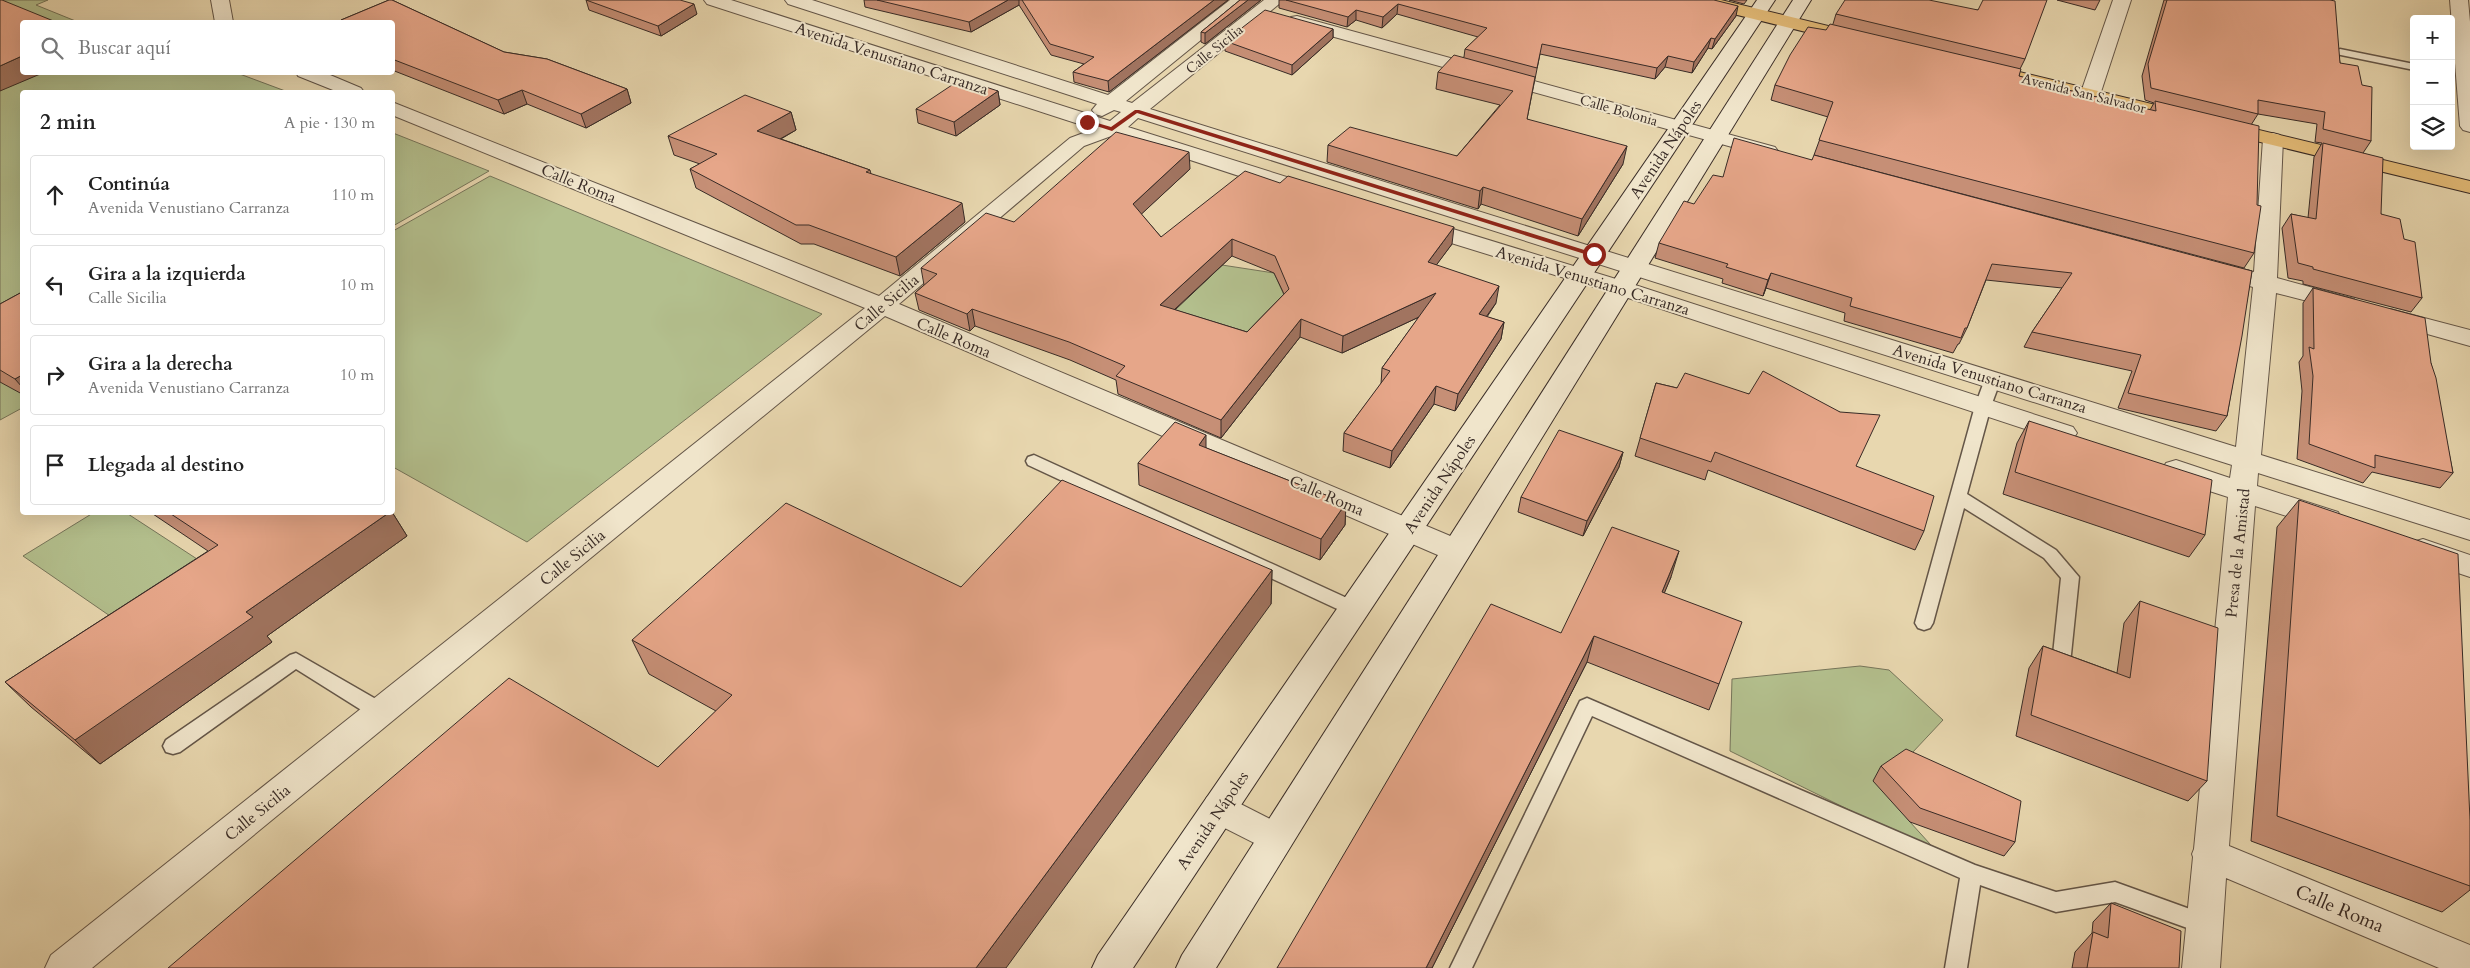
<!DOCTYPE html>
<html lang="es">
<meta charset="utf-8">
<style>
:root{--surface:#fff;--page:#f2f2f2;--text:#222;--muted:#767676;--line:#e0e0e0}
body{margin:0;font-family:Cardo,serif;background:var(--page);color:var(--text)}
.controls{position:absolute;right:15px;top:15px;display:grid;overflow:hidden;border-radius:5px;box-shadow:0 5px 20px #0002}
.controls button{width:45px;height:45px;display:grid;place-items:center;padding:0;border:0;border-bottom:1px solid var(--line);background:var(--surface);color:var(--text);font:25px sans-serif}
.stop{position:absolute;width:15px;height:15px;margin:-11px;border:4px solid #8f2418;border-radius:50%;background:#fff}
.stop.end{background:#8f2418;border-color:#fff;box-shadow:0 1px 5px #0008}
.list{margin:0;padding:0;list-style:none}
h2{display:flex;justify-content:space-between;align-items:center;height:65px;margin:0;padding:0 20px;font-size:21px}
h2 small{font-size:16px;font-weight:400;color:var(--muted)}
.list li{display:grid;grid-template-columns:32px 1fr auto;gap:15px;align-items:center;box-sizing:border-box;height:80px;margin:0 10px 10px;padding:0 10px;border:1px solid var(--line);border-radius:5px}
.list b{display:block;font-size:19px;white-space:nowrap}
.list p{margin:0;font-size:16px;white-space:nowrap;color:var(--muted)}
.list em{font-size:16px;font-style:normal;color:var(--muted)}
.icon{flex:none;width:28px;height:28px;fill:none;stroke:currentColor;stroke-width:2;stroke-linecap:round;stroke-linejoin:round}
.map{position:relative;flex:none;width:2470px;height:968px;overflow:hidden}
.search{position:absolute;background:var(--surface);box-shadow:0 5px 20px #0002;left:20px;top:20px;width:375px;height:55px;display:flex;align-items:center;gap:12px;box-sizing:border-box;padding:0 18px;border-radius:5px;color:var(--muted);font-size:19px}
.panel{position:absolute;background:var(--surface);box-shadow:0 5px 20px #0002;left:20px;top:90px;width:375px;height:425px;border-radius:5px}
.map>svg:first-child{display:block}
.green{fill:#b3bf8d;stroke:#76755a}
.lines{fill:none;stroke-linecap:round;stroke-linejoin:round}
.service-casing{stroke:#645648;stroke-width:3}
.minor-casing{stroke:#645648;stroke-width:2}
.tertiary-casing{stroke:#645648;stroke-width:2}
.secondary-casing{stroke:#382b26;stroke-width:2}
.primary-casing{stroke:#382b26;stroke-width:2}
.service{fill:#f0e5cb;fill-rule:evenodd}
.minor{fill:#f0e5cb;fill-rule:evenodd}
.tertiary{fill:#f0e5cb;fill-rule:evenodd}
.secondary{fill:#f0e5cb;fill-rule:evenodd}
.primary{fill:#e4bc78;fill-rule:evenodd}
.wall{fill:#c68f76;stroke:#382b26;fill-rule:evenodd}
.shaded-wall{fill:#a17460;stroke:#382b26}
.building{fill:#e6a689;stroke:#382b26;fill-rule:evenodd}
.route{fill:#8f2418}
.labels{text-anchor:middle;stroke-width:4;stroke-linejoin:round;paint-order:stroke}
.far-street-label{font-size:14px;fill:#382b26;stroke:#f0e5cb}
.street-label{font-size:16px;fill:#382b26;stroke:#f0e5cb}
.near-street-label{font-size:19px;fill:#382b26;stroke:#f0e5cb}
</style>
<div class="map">
<svg width="2470" height="968" viewBox="0 0 2470 968">
<rect width="100%" height="100%" fill="#e8d7af"/>
<filter id="stains"><feTurbulence type="fractalNoise" baseFrequency=".004" numOctaves="4"/><feColorMatrix values="0 0 0 0 .2 0 0 0 0 .09 0 0 0 0 .02 0 0 0 .5 -.17"/></filter>
<radialGradient id="worn" r=".72"><stop offset=".6" stop-color="#630" stop-opacity="0"/><stop offset="1" stop-color="#630" stop-opacity=".3"/></radialGradient>
<g class="green">
<path d="M0,0H48L36,5L78,22H22V72L237,73L288,92H22V408L0,420Z"/>
<path d="M393,133L489,171L393,226Z"/>
<path d="M490,176L822,314L527,542L393,467V231Z"/>
<path d="M1222,265L1274,273L1289,306L1237,343L1179,314L1159,289L1200,286Z"/>
<path d="M125,512L197,559L110,616L23,556L93,513Z"/>
<path d="M1860,666L1889,670L1943,720L1912,753L1910,822L1940,855L1730,751L1732,679Z"/>
</g>
<g class="lines">
<g class="service-casing">
<g id="service">
<path d="M2340,49L2414,64V70L2336,54L2334,52Z"/>
<path d="M1993,374L2001,379L1991,406L1967,494L2056,550L2079,577L2070,664L2067,669L2061,671L2055,669L2052,664L2061,578L2044,558L1964,508L1933,623L1930,628L1924,630L1918,628L1915,623L1975,406L1985,379Z"/>
<path d="M1034,455L1360,604L1363,609L1360,614L1354,616L1348,614L1028,465L1026,461L1028,457Z"/>
<path d="M296,653L388,706L390,712L388,718L381,720L374,718L296,669L180,752L173,754L166,752L163,746L166,740L290,655Z"/>
<path d="M1587,698L1975,865L2056,892L2115,882L2212,917L2215,924L2212,931L2204,934L2115,902L2056,912L1980,885L1967,968H1945L1960,878L1592,716L1472,968H1450L1580,701Z"/>
</g>
</g>
<g class="minor-casing">
<g id="minor">
<path d="M211,0H229L233,22H215Z"/>
<path d="M704,0H731L1110,121L1121,112L1114,110L1102,116L1095,114L1092,110L1097,104L788,4L785,0H812L1108,95L1230,0H1250L1126,101L1132,103L1264,0H1284L1150,109L2236,447L2253,287L2206,274L2202,269L2206,264L2214,262L2254,272L2263,139L2266,135L2273,133L2280,135L2283,139L2277,278L2354,299L2358,304L2354,309L2346,311L2276,293L2261,455L2470,520V540L2258,473L2257,486L2338,512L2342,519L2338,526L2328,529L2255,506L2229,846L2470,945V968H2439L2226,878L2220,968H2182L2193,857L2192,854L2194,849L2228,497L2166,477L2162,470L2166,463L2176,460L2230,478L2232,465L1138,118L1128,127L1325,189L1328,194L1325,199L1317,201L1309,199L1114,135L1084,146L899,304L1467,543L1471,551L1467,559L1457,562L1447,559L885,316L92,968H45L51,955L865,308L392,115V102L879,296L1070,138L1094,129L707,4Z"/>
<path d="M2113,0H2131L2100,95L2097,99L2090,101L2083,99L2080,95Z"/>
<path d="M2450,0H2468L2470,22V132L2463,130L2460,126Z"/>
<path d="M1297,16L1775,147L1778,151L1775,155L1768,157L1761,155L1291,25L1288,21L1291,17Z"/>
<path d="M296,72H323L361,88L364,92H338L298,76Z"/>
<path d="M1417,218L1629,283L2073,427L2077,433L2073,439L2064,442L2055,439L1613,293L1409,230L1406,225L1409,220Z"/>
<path d="M2390,309L2470,330V346L2381,321L2378,316L2381,311Z"/>
<path d="M2423,539L2470,555V577L2413,558L2409,550L2413,542Z"/>
</g>
</g>
<g class="tertiary-casing">
<path id="tertiary" d="M1219,793L1288,828L1293,839L1288,850L1276,854L1207,819L1202,808L1207,797Z"/>
</g>
<g class="secondary-casing">
<g id="secondary">
<path d="M1757,0H1775L1133,968H1092L1098,955Z"/>
<path d="M1793,0H1811L1216,968H1176L1182,955Z"/>
</g>
</g>
<g class="primary-casing">
<g id="primary">
<path d="M1690,0H1721L1857,33L1859,37L1857,41L1850,43L1693,4Z"/>
<path d="M1999,67L2470,181V193L1992,77L1989,73L1992,69Z"/>
</g>
</g>
<use href="#service" class="service"/>
<use href="#minor" class="minor"/>
<use href="#tertiary" class="tertiary"/>
<use href="#secondary" class="secondary"/>
<use href="#primary" class="primary"/>
</g>
<g class="wall">
<path d="M389,0H392L504,52L547,59L627,89L631,103L586,128L527,104L504,114L392,70V22H343L341,20Z"/>
<path d="M586,0L697,14L661,36L589,10Z"/>
<path d="M864,0H1228L1109,92L1074,82L1073,72L1084,64L1051,55L1019,5L971,32L865,7Z"/>
<path d="M1240,0H1261L1205,44L1201,42V32Z"/>
<path d="M1279,0H1714L1736,16L1712,49L1708,48L1692,73L1665,67L1655,79L1540,54L1527,119L1623,164L1578,236L1481,204L1478,209L1327,162L1328,145L1457,156L1500,105L1436,89L1438,72L1464,57L1465,49L1478,37L1397,14L1382,28L1356,20L1347,27L1279,8Z"/>
<path d="M1729,0H1747L1744,4Z"/>
<path d="M2057,0H2100L2095,10Z"/>
<path d="M2164,0H2330L2340,63L2371,141L2363,153L2381,214L2404,239L2422,298L2411,312L2303,284V281L2288,278L2282,228L2291,214L2308,218L2314,157L2322,143L2315,142L2317,124L2258,114L2251,125L2254,253L2244,268L1814,155L1828,117L1771,100L1775,85L1826,30L1833,24L1836,14L1978,10L2025,59L2020,69L2019,76L2034,82L2150,110L2154,103L2145,100L2142,76Z"/>
<path d="M1333,29V38L1292,75L1225,51V41Z"/>
<path d="M998,91L1000,105L956,136L918,123L916,109Z"/>
<path d="M791,112L796,130L781,139L870,170L871,174L965,222L900,276L814,244H801L696,188L690,169L700,164L674,155L668,136Z"/>
<path d="M1812,160L2252,271L2227,416L2216,431L2118,408L2132,371L2024,347L2032,332L2062,288L1986,280L1967,328L1959,344H1958L1953,353L1844,321L1845,313L1766,288L1763,296L1722,283L1723,279L1655,258L1659,243L1694,204L1723,177Z"/>
<path d="M1190,169L1141,214L1161,237L1452,244L1436,265L1496,303L1487,317L1504,322L1501,339L1455,411L1434,404L1390,468L1343,451L1344,433L1381,384L1382,368L1419,317L1342,353L1300,337L1221,438L1118,394L1116,380L1070,360L975,326L970,331L919,310L915,293L924,285L921,268ZM1232,256L1274,273L1284,294L1247,332L1175,310Z"/>
<path d="M2313,288L2431,363L2453,473L2440,488L2372,472L2363,483L2297,459L2302,391L2299,362L2303,356V303Z"/>
<path d="M22,292V394L0,382V304Z"/>
<path d="M1656,383L1677,388L1749,394L1840,412L1856,466L1924,531L1915,550L1708,470L1705,480L1635,456Z"/>
<path d="M2029,421L2205,535L2189,557L2003,494L2017,443Z"/>
<path d="M1206,448L1346,503L1345,525L1320,560L1139,485L1138,463Z"/>
<path d="M1623,452L1619,467L1583,536L1518,512L1521,497Z"/>
<path d="M2299,500L2470,820V890L2442,912L2251,841L2277,527Z"/>
<path d="M150,512H392L407,536L267,636L272,642L100,764L31,707L5,682L208,551Z"/>
<path d="M1272,570L1271,604L658,767L716,711L649,674L632,640L961,587Z"/>
<path d="M1671,577L1664,593L1719,684L1709,710L1587,662L1432,968H1277L1561,633Z"/>
<path d="M2140,601L2207,781L2188,801L2016,736L2029,668L2043,646L2117,673L2124,623Z"/>
<path d="M1881,766L2015,842L2004,856L1910,822L1873,781Z"/>
<path d="M2111,903L2179,968H2072L2075,952L2092,933L2093,922Z"/>
</g>
<g class="shaded-wall">
<path d="M1008,0H1019V5L971,32L969,22Z"/>
<path d="M1214,0H1228L1109,92L1108,81Z"/>
<path d="M1248,0H1261L1205,44V33Z"/>
<path d="M694,4L697,14L661,36L658,26Z"/>
<path d="M1398,4L1397,14L1382,28L1383,17Z"/>
<path d="M1738,6L1736,16L1712,49L1715,39Z"/>
<path d="M1356,10V20L1347,27L1348,17Z"/>
<path d="M1333,29V38L1292,75V65Z"/>
<path d="M1711,38L1708,48L1692,73L1694,62Z"/>
<path d="M22,56V72H45L0,91V66Z"/>
<path d="M1668,56L1665,67L1655,79L1657,68Z"/>
<path d="M627,89L631,103L586,128L581,114Z"/>
<path d="M522,90L527,104L504,114L498,100Z"/>
<path d="M998,91L1000,105L956,136L954,122Z"/>
<path d="M791,112L796,130L762,149L757,131Z"/>
<path d="M1627,146L1623,164L1578,236L1582,219Z"/>
<path d="M1189,152L1190,169L1134,221L1133,204Z"/>
<path d="M1483,187L1481,204L1478,209L1480,191Z"/>
<path d="M962,203L965,222L900,276L896,257Z"/>
<path d="M1454,227L1452,244L1426,279L1428,262Z"/>
<path d="M1232,239V256L1161,322L1160,305Z"/>
<path d="M1771,273L1766,288L1763,296L1768,280Z"/>
<path d="M1499,286L1496,303L1476,331L1479,314Z"/>
<path d="M1436,293L1434,310L1342,353L1343,336Z"/>
<path d="M972,309L975,326L970,331L967,314Z"/>
<path d="M1301,319L1300,337L1221,438V420Z"/>
<path d="M1504,322L1501,339L1455,411L1458,394Z"/>
<path d="M22,375V387L15,379Z"/>
<path d="M1436,386L1434,404L1390,468L1392,451Z"/>
<path d="M1206,435V457L1199,445Z"/>
<path d="M1623,452L1619,467L1583,536L1587,521Z"/>
<path d="M1346,503L1345,525L1320,560L1321,539Z"/>
<path d="M390,512H392L407,536L267,636L272,642L100,764L75,740L246,612Z"/>
<path d="M1679,551L1671,577L1654,618L1662,592Z"/>
<path d="M1272,570L1271,604L1006,968H976Z"/>
<path d="M1594,636L1587,662L1432,968H1426Z"/>
</g>
<g class="building">
<path d="M0,0H2L56,22H22V56L0,66Z"/>
<path d="M389,0H392L504,52L547,59L627,89L581,114L522,90L498,100L392,59V22H347L341,20Z"/>
<path d="M586,0H680L694,4L658,26Z"/>
<path d="M877,0H1008L969,22Z"/>
<path d="M1022,0H1214L1108,81L1073,72L1094,57L1050,44Z"/>
<path d="M1240,0H1248L1205,33L1201,32Z"/>
<path d="M1286,0H1714L1738,6L1715,39L1711,38L1694,62L1668,56L1657,68L1542,44L1537,68L1465,49L1487,28L1398,4L1383,17L1356,10L1348,17Z"/>
<path d="M1845,0H1929L1978,10L1983,0H2047L2025,59L1836,14Z"/>
<path d="M2167,0H2330L2335,1L2340,63L2358,66L2362,85L2372,87L2371,141L2323,129L2325,112L2258,100V114L2151,88L2148,64Z"/>
<path d="M1265,10L1333,29L1292,65L1225,41Z"/>
<path d="M1830,24L2021,69L2019,76L2035,80L2034,82L2156,111L2155,101L2259,126L2257,205L2261,206L2254,253L1819,140L1833,102L1775,85L1790,55L1808,27L1826,30Z"/>
<path d="M1454,55L1535,77L1527,119L1627,146L1582,219L1483,187L1480,191L1328,145L1350,127L1457,156L1513,91L1438,72Z"/>
<path d="M961,79L998,91L954,122L916,109Z"/>
<path d="M745,95L791,112L757,131L870,170L866,172L962,203L896,257L809,225H796L690,169L717,154L668,136Z"/>
<path d="M1116,132L1189,152L1133,204L1161,237L1245,171L1280,183L1288,176L1454,227L1428,262L1499,286L1479,314L1504,322L1458,394L1436,386L1392,451L1344,433L1390,371L1382,368L1436,293L1343,336L1301,319L1221,420L1116,376L1125,366L1069,342L972,309L967,314L915,293L937,274L921,268L986,213L1014,222ZM1232,239L1275,256L1289,289L1247,332L1160,305Z"/>
<path d="M1734,138L1812,160L1814,155L2252,271L2242,336L2227,416L2128,393L2141,355L2032,332L2072,273L1992,264L1967,328H1965L1961,338L1850,306L1852,298L1771,273L1768,280L1726,267L1728,264L1659,243L1684,201L1694,204L1713,175L1723,177Z"/>
<path d="M2323,143L2383,158L2381,214L2400,219L2404,239L2415,242L2422,298L2313,269V267L2298,263L2291,214L2316,219Z"/>
<path d="M2313,288L2425,318L2431,363L2436,378L2453,473L2375,455V468L2309,444L2313,376L2309,347L2314,349Z"/>
<path d="M22,292V375L15,379L0,370V304Z"/>
<path d="M1763,371L1840,412L1880,415L1856,466L1934,496L1924,531L1715,452L1711,462L1640,438L1656,383L1677,388L1685,373L1749,394Z"/>
<path d="M2029,421L2212,480L2205,535L2015,472Z"/>
<path d="M1175,422L1206,435L1199,445L1346,503L1321,539L1138,463Z"/>
<path d="M1559,430L1623,452L1587,521L1521,497Z"/>
<path d="M1062,480L1272,570L976,968H168L509,678L658,767L732,695L632,640L786,503L961,587Z"/>
<path d="M2299,500L2458,554L2470,820V886L2277,816Z"/>
<path d="M168,512H390L246,612L253,617L75,740L5,682L218,545Z"/>
<path d="M1612,527L1679,551L1662,592L1742,622L1719,684L1594,636L1426,968H1277L1491,604L1561,633Z"/>
<path d="M2140,601L2218,628L2207,781L2031,715L2043,646L2130,678Z"/>
<path d="M1906,749L2021,801L2015,842L1920,808L1881,766Z"/>
<path d="M2111,903L2181,931L2179,968H2087L2093,932L2108,938Z"/>
</g>
<path class="route" d="M1135,110H1139L1597,254L1591,256L1137,113L1112,131L1084,122L1087,120L1111,127Z"/>
<g class="labels">
<g class="far-street-label">
<text transform="translate(1214 49) rotate(-39)" y="5">Calle Sicilia</text>
<text transform="translate(2084 93) rotate(14)" y="5">Avenida San Salvador</text>
<text transform="translate(1619 110) rotate(16)" y="5">Calle Bolonia</text>
</g>
<g class="street-label">
<text transform="translate(892 58) rotate(18)" y="6">Avenida Venustiano Carranza</text>
<text transform="translate(1665 149) rotate(-56)" y="6">Avenida Nápoles</text>
<text transform="translate(579 183) rotate(22)" y="6">Calle Roma</text>
<text transform="translate(1593 280) rotate(17)" y="6">Avenida Venustiano Carranza</text>
<text transform="translate(886 302) rotate(-40)" y="6">Calle Sicilia</text>
<text transform="translate(954 337) rotate(23)" y="6">Calle Roma</text>
<text transform="translate(1990 378) rotate(17)" y="6">Avenida Venustiano Carranza</text>
<text transform="translate(1439 484) rotate(-56)" y="6">Avenida Nápoles</text>
<text transform="translate(1327 495) rotate(23)" y="6">Calle Roma</text>
<text transform="translate(2237 553) rotate(-84)" y="6">Presa de la Amistad</text>
<text transform="translate(572 557) rotate(-39)" y="6">Calle Sicilia</text>
<text transform="translate(257 812) rotate(-39)" y="6">Calle Sicilia</text>
<text transform="translate(1212 820) rotate(-56)" y="6">Avenida Nápoles</text>
</g>
<g class="near-street-label">
<text transform="translate(2340 908) rotate(23)" y="7">Calle Roma</text>
</g>
</g>
<rect width="100%" height="100%" filter="url(#stains)"/>
<rect width="100%" height="100%" fill="url(#worn)"/>
</svg>
<div class="controls">
<button>+</button>
<button>−</button>
<button><svg class="icon" aria-label="layers" viewBox="0 0 24 24"><path d="M12 4l9 5-9 5-9-5zM3 14l9 5 9-5"/></svg></button>
</div>
<div class="stop" style="left:1594px;top:254px"></div>
<div class="stop end" style="left:1087px;top:122px"></div>
<div class="search"><svg class="icon" aria-label="search" viewBox="0 0 24 24"><circle cx="10" cy="10" r="6"/><path d="M15 15l6 6"/></svg>Buscar aquí</div>
<section class="panel">
<h2>2 min<small>A pie · 130 m</small></h2>
<ul class="list">
<li><svg class="icon" aria-label="ahead" viewBox="0 0 24 24"><path d="M12 20V5M6 11l6-6 6 6"/></svg><div><b>Continúa</b><p>Avenida Venustiano Carranza</p></div><em>110 m</em></li>
<li><svg class="icon" aria-label="left" viewBox="0 0 24 24"><path d="M17 20v-9H6M10 6l-5 5 5 5"/></svg><div><b>Gira a la izquierda</b><p>Calle Sicilia</p></div><em>10 m</em></li>
<li><svg class="icon" aria-label="right" viewBox="0 0 24 24"><path d="M7 20v-9h11M14 6l5 5-5 5"/></svg><div><b>Gira a la derecha</b><p>Avenida Venustiano Carranza</p></div><em>10 m</em></li>
<li><svg class="icon" aria-label="arrive" viewBox="0 0 24 24"><path d="M6 21V4h12l-3 4 3 4H6"/></svg><div><b>Llegada al destino</b></div></li>
</ul>
</section>
</div>
